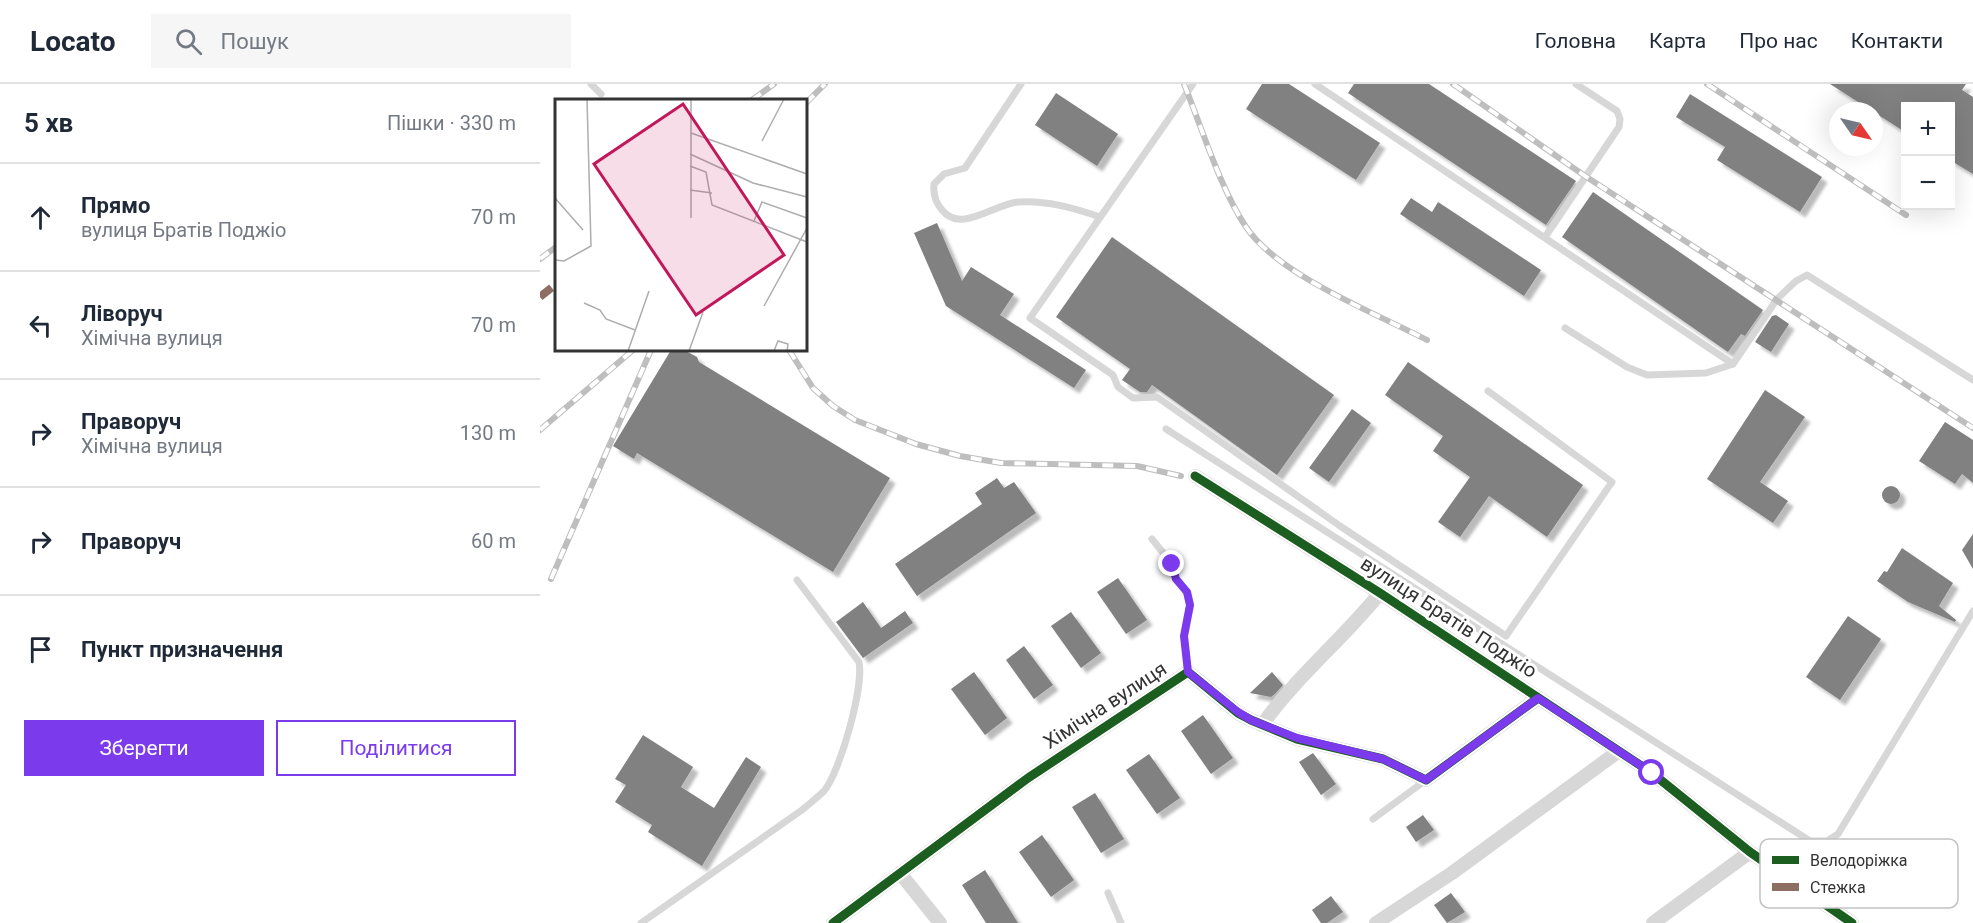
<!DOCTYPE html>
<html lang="uk">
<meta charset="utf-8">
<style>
:root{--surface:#fff;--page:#f6f6f7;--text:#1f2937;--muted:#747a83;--line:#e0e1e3;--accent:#7c3aed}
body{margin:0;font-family:Roboto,sans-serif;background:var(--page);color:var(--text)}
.controls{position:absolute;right:18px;top:18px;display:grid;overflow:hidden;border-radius:0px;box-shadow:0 6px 24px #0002}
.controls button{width:54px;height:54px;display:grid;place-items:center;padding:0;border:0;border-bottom:2px solid var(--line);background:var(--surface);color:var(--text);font:30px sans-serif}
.compass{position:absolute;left:1289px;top:18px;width:54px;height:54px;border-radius:50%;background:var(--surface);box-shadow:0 6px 24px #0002;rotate:124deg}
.stop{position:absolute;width:18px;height:18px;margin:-14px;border:4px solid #7c3aed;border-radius:50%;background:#fff}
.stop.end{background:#7c3aed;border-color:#fff;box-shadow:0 2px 6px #0008}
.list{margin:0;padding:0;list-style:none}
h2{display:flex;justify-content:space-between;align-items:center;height:78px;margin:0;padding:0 24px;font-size:26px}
h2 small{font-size:20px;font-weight:400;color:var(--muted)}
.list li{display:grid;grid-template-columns:39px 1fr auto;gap:18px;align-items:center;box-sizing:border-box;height:108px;padding:0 24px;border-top:2px solid var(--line)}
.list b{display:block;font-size:22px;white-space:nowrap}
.list p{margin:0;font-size:20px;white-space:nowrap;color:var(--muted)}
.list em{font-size:20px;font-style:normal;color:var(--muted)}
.actions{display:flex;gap:12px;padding:18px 24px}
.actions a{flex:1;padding:14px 0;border:2px solid var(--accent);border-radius:0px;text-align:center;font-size:21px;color:var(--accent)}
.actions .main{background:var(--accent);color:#fff}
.icon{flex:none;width:33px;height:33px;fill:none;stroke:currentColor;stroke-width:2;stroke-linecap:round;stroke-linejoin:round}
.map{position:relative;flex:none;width:1433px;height:839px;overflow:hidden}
header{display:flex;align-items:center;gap:36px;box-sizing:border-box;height:84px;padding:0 30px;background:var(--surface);border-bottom:2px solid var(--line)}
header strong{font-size:28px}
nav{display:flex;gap:33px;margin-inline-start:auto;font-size:21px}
.search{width:420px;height:54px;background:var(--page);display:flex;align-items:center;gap:15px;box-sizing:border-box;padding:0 21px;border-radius:0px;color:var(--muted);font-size:22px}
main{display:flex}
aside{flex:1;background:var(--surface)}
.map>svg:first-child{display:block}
.building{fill:#818181;filter:url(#shadow)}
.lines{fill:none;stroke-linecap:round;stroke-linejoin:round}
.service{stroke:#d7d7d7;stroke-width:7}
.minor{stroke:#d7d7d7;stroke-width:14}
.rail-casing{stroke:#bebebe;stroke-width:6}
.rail{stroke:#fff;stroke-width:4;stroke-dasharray:11;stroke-linecap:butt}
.quiet{stroke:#8d6e63;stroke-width:8;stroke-dasharray:15 8;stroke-linecap:butt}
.cycleway-casing{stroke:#fff;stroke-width:13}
.cycleway{stroke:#1b5e20;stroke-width:9}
.route{stroke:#7c3aed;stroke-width:8}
.labels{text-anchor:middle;stroke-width:6;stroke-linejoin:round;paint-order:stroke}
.street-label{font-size:20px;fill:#333;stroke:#fff}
.inset-road{fill:none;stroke:#adadad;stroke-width:1.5}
.view{fill:#c2185b;fill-opacity:0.15;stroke:#c2185b;stroke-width:3}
.inset-edge{fill:none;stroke:#333;stroke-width:3}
.key{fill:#fff;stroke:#c2c2c2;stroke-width:1.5}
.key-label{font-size:16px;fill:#333}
</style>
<header>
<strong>Locato</strong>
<div class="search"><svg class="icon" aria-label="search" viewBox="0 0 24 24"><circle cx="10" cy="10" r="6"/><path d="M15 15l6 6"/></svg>Пошук</div>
<nav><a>Головна</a><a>Карта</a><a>Про нас</a><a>Контакти</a></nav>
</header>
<main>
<aside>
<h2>5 хв<small>Пішки · 330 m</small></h2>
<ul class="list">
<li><svg class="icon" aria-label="ahead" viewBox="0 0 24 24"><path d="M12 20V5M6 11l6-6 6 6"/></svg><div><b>Прямо</b><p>вулиця Братів Поджіо</p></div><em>70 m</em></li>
<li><svg class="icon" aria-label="left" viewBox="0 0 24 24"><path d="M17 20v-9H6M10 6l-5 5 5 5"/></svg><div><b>Ліворуч</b><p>Хімічна вулиця</p></div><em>70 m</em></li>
<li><svg class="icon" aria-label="right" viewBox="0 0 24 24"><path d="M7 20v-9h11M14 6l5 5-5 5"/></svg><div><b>Праворуч</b><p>Хімічна вулиця</p></div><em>130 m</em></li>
<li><svg class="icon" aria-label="right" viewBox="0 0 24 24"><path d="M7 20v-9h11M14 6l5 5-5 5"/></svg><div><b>Праворуч</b></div><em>60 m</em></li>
<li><svg class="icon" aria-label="arrive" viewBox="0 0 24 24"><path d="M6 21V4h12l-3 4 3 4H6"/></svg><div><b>Пункт призначення</b></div></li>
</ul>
<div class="actions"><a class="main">Зберегти</a><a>Поділитися</a></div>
</aside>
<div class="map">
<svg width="1433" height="839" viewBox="0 0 1433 839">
<defs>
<filter id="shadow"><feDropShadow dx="5.5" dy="5.5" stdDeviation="1.5" flood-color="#0004"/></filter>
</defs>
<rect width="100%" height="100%" fill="#fff"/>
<g class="building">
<path d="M722,0H749L840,59L816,96L706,25Z"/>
<path d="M814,0H889L1036,97L1006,141L808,9Z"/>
<path d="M1290,0H1426L1422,6L1433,13V90L1410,76V22H1365V48Z"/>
<path d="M516,9L578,50L557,82L495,41Z"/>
<path d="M1150,10L1282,93L1260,128L1177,76L1185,63L1136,33Z"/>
<path d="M1053,108L1223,226L1205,252L1201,250L1188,268L1022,153Z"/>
<path d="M871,114L892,128L898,118L1001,186L984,212L860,130Z"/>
<path d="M397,139L422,197L431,183L474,210L460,231L546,286L534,304L406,222L374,149Z"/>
<path d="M572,153L794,311L737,391L612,301L607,308H600L582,296L590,285L516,233Z"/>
<path d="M1236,231L1249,240L1231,268L1215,258L1232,232Z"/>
<path d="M131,266H144L157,273L159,278L350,394L293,488L97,369L94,375L73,362Z"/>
<path d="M868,278L1043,401L1007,453L949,412L920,453L898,438L930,393L893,367L903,352L845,311Z"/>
<path d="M1225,306L1265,333L1220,398L1248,417L1233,439L1167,395Z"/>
<path d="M812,325L831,339L789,398L769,384Z"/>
<path d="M1405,338L1433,356V399L1422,390L1415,400L1379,377Z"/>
<path d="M457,394L464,404L474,398L496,429L377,512L355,480L442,420L435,409Z"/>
<circle cx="1351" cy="411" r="9"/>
<path d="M1433,450V485L1422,466Z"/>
<path d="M1362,464L1413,499L1399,522L1416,536L1415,538L1368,518L1337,497L1344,487L1347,488Z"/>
<path d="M578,494L607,536L586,550L557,508Z"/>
<path d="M323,518L341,544L365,527L373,539L323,574L296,538Z"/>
<path d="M531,528L561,569L541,584L511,542Z"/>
<path d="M1308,532L1341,555L1300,616L1266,593Z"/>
<path d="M484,562L513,601L494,615L466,576Z"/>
<path d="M434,588L467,634L445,651L411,605Z"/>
<path d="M732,588L743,601L735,610L731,613L710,609Z"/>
<path d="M663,631L693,674L671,690L641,647Z"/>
<path d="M103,651L153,683L141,703L174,724L206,673L221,683L162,782L108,748L112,741L75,718L86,701L75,695Z"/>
<path d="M773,669L796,700L781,711L759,678Z"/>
<path d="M609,670L640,714L617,730L586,686Z"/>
<path d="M555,709L584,755L561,769L532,723Z"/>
<path d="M883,731L894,746L876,758L866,743Z"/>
<path d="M502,751L534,796L511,813L479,768Z"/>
<path d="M445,786L478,839H446L422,801Z"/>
<path d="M911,809L925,828L907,839L894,821Z"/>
<path d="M791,812L803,828L787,839H781L772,826Z"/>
</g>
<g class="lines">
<g class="service">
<path d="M51,0L61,10"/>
<path d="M481,0L425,84L404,90L394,100C393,110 395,118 402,126C421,150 454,120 478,118C506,116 534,124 560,133"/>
<path d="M653,0L490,234L573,291L578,303L593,314L617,313L800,442L966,552L1072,398L948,307"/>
<path d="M775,0L1193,280"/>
<path d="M1005,153L1079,43L1080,35L1077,27L1036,0"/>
<path d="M1025,244L1087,283L1107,291L1166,289L1193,280L1237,215L1256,197L1267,191L1433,296"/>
<path d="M626,345L1270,757H1287L1298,750L1433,527"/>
<path d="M612,455L632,480L636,495L647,508L650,521L644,552L648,588"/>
<path d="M833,735L886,696"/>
<path d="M568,809L581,839"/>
<path d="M101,839L262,726C269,720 277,714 284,707C300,688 324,603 319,578L257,496"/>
</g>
<g class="minor">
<path d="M655,392L840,509L1112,689L1210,768L1312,839"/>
<path d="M722,641C756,593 803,555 840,509"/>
<path d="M360,789L400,839"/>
<path d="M293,839L488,694L648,588L698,629L711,636L757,655L843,675L886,696L998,614"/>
<path d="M836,839L912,789L1079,667"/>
<path d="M1113,839L1210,768"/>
</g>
<g class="rail-casing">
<g id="rail">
<path d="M644,0C662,44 680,104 706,143C738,191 835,229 887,256"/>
<path d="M913,0L1045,92L1433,344"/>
<path d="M1167,0L1366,131"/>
<path d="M212,16L234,0"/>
<path d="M266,19L285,0"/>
<path d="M0,175L16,163"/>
<path d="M249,266L273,304L293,322L315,336L376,360L420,372L461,379L597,382L641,392"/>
<path d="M0,346L93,266"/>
<path d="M11,495L111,266"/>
</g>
</g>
<use href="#rail" class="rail"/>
<path class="quiet" d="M0,213L16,200"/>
<g class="cycleway-casing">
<g id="cycleway">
<path d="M655,392L840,509L1112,689L1210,768L1312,839"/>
<path d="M293,839L488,694L648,588L698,629L711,636L757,655L843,675L886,696L998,614"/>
</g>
</g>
<use href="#cycleway" class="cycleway"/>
</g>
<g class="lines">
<path class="route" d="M632,480L636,495L647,508L650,521L644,552L648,588L698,628L711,636L757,654L843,675L886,696L998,614L1112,689"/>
</g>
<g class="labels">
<g class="street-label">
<text transform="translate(909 533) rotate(33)" y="7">вулиця Братів Поджіо</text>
<text transform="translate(565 621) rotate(-33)" y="7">Хімічна вулиця</text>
</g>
</g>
<g transform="translate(15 15)">
<rect width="252" height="252" fill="#fff"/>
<path class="inset-road" d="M136,34L252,75M207,42L229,0M135,55L198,84L252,98M135,67L151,73L157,106L252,143M135,91L157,94M0,99L28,131M136,119V0M199,122L207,103L252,119M0,161L9,162L36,147L32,0M29,204L45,211L51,220L80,231M209,207L252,129M73,252L94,192M134,252L148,213M219,252L223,242L233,245L232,252"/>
<path class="view" d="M128,5L229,156L141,216L39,65Z"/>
<rect width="252" height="252" class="inset-edge"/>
</g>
<rect x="1220" y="755" width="198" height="69" rx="9" class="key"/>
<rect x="1232" y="772" width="27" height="8" fill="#1b5e20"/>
<rect x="1232" y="799" width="27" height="8" fill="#8d6e63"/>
<g class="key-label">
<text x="1270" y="782">Велодоріжка</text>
<text x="1270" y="809">Стежка</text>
</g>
</svg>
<div class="controls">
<button>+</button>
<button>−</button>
</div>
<svg class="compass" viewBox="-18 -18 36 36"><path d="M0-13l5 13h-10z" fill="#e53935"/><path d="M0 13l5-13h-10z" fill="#747a83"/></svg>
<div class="stop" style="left:1112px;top:689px"></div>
<div class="stop end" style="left:632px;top:480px"></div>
</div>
</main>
